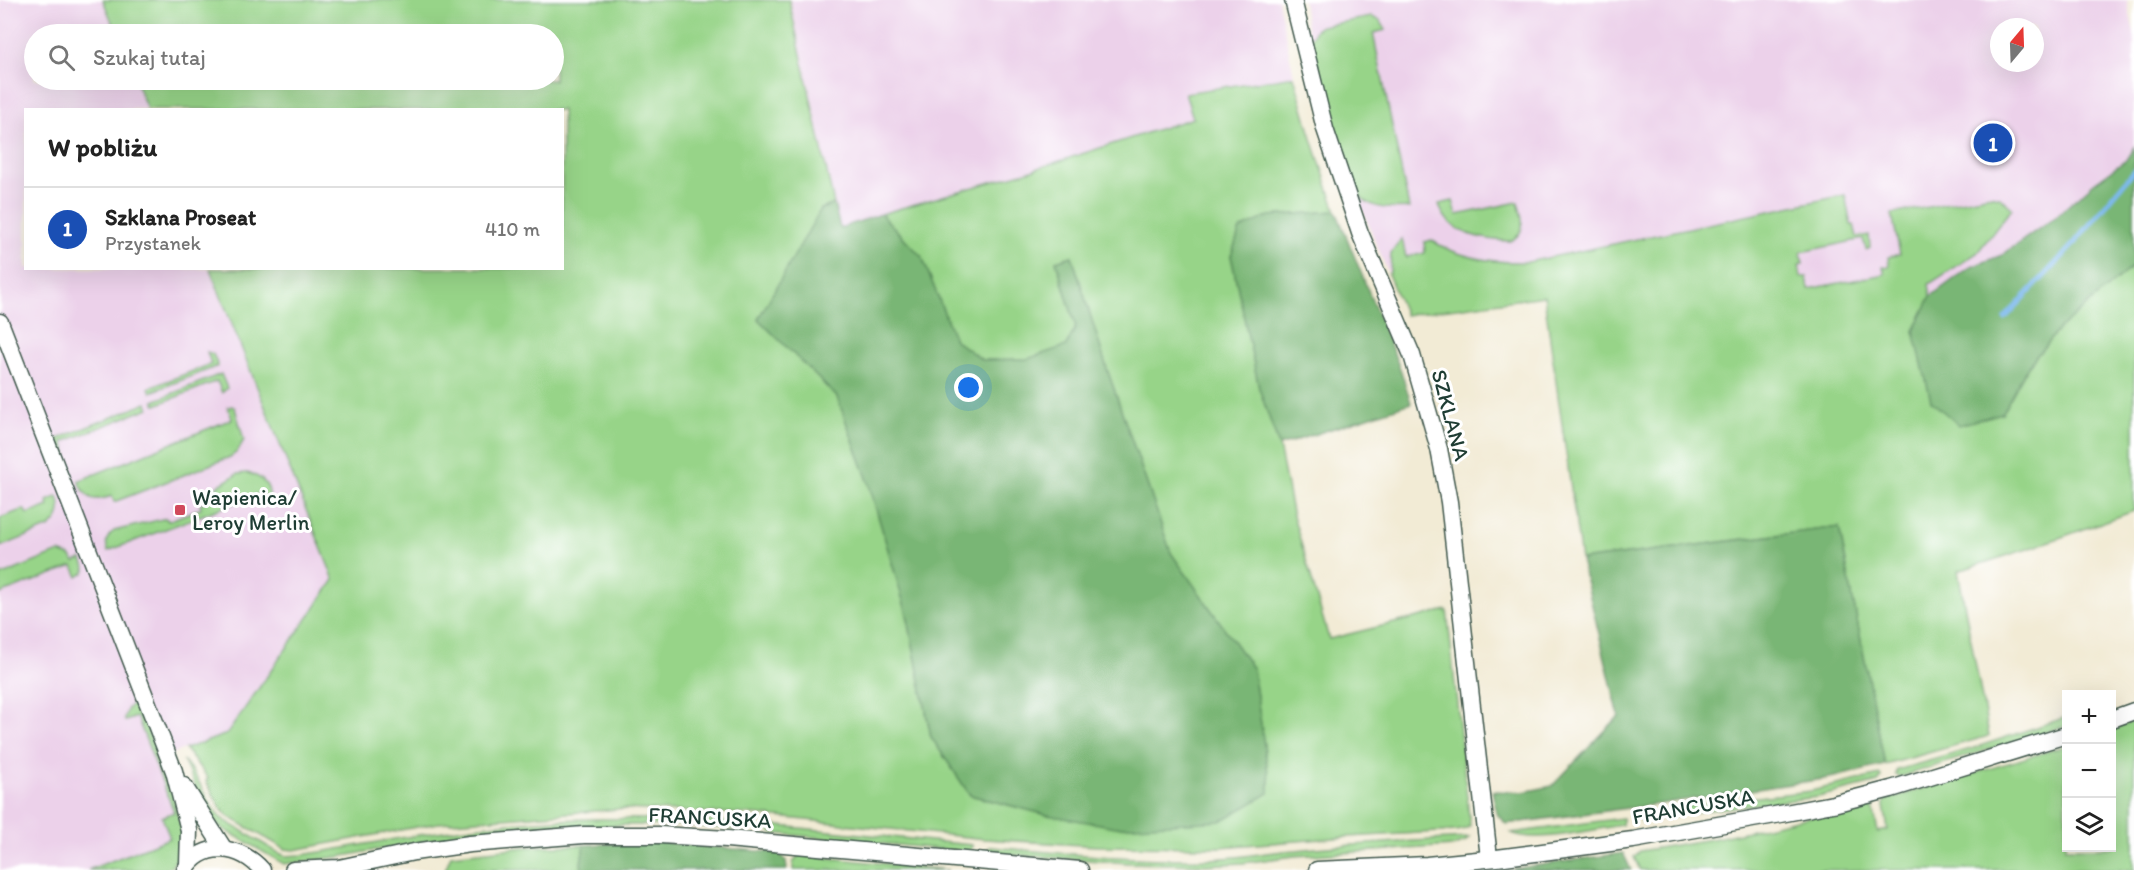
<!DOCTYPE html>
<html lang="pl">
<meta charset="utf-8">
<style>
:root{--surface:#fff;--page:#f2f2f2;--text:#222;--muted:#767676;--line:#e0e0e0;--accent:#1a73e8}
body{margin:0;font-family:Itim,sans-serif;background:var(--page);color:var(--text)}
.controls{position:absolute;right:18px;bottom:18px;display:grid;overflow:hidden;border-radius:0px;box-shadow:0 6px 24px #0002}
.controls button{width:54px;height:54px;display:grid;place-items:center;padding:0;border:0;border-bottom:2px solid var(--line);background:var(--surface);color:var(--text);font:30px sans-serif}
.compass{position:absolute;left:1990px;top:18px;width:54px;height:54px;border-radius:50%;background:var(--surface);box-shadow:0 6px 24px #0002;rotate:19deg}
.you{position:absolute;left:969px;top:388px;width:21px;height:21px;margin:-15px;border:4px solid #fff;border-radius:50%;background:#1a73e8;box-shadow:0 0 0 9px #1a73e833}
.badge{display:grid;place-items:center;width:39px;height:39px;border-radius:50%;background:var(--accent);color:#fff;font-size:20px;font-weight:700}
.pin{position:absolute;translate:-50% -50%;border:3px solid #fff;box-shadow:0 2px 6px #0006}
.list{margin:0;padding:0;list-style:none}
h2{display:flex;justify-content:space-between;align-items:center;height:78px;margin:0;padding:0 24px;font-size:26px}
h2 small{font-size:20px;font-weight:400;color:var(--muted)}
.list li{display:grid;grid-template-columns:39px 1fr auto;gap:18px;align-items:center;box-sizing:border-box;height:84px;padding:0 24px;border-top:2px solid var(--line)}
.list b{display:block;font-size:22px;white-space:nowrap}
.list p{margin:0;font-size:20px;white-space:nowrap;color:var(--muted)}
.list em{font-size:20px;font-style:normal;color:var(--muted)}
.icon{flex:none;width:33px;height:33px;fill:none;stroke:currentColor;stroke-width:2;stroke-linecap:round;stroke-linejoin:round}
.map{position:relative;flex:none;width:2134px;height:870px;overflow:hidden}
.search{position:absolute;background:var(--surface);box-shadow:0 6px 24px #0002;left:24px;top:24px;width:540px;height:66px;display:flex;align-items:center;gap:15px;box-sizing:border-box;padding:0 21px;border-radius:33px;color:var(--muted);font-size:22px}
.panel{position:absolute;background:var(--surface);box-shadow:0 6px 24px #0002;left:24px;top:108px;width:540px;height:162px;border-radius:0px}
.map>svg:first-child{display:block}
.built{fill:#ecd1ea;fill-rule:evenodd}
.green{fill:#97d488;stroke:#5b885e;stroke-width:1.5}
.forest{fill:#79b674;stroke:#4c7a54;stroke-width:1.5}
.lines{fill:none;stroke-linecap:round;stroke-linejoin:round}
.stream{stroke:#7db9ef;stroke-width:5}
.minor-casing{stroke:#3f574c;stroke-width:19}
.minor{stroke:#fff;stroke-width:16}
.poi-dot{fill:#d1495b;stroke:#fff;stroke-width:2}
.labels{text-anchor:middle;stroke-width:6;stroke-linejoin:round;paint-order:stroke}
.street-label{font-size:22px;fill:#1f3d34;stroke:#fff}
.poi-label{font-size:22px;fill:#1f3d34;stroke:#fff;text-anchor:start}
</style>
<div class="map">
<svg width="2134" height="870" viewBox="0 0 2134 870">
<rect width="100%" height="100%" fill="#fff"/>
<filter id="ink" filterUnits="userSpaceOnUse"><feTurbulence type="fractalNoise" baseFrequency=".0167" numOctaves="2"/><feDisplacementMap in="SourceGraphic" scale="12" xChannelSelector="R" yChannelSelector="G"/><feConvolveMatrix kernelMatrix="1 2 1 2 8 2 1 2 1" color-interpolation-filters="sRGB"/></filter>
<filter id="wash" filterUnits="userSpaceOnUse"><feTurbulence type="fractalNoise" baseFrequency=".008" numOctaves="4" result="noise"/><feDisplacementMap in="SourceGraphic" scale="24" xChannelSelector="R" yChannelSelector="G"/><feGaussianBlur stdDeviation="1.35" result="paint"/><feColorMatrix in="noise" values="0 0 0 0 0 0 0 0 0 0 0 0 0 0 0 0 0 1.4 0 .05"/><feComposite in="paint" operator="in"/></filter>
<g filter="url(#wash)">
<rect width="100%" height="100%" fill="#f2ebd5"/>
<g class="built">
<path d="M0,0H103L117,34H34V80H135L147,109L26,110V268L210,269L334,580L227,734L159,758L180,821L172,866L164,870H0Z"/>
<path d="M790,0H1278L1294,76L1185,93L1193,118L1029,171L840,228Z"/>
<path d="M1303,0H2127L2134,33V147L2126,160L2094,183L2054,218L2002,255L1969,268L1814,404L1754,256L1405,315L1355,191L1334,129L1306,22ZM1999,27H2035V63H1999Z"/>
</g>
<g class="green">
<path d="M103,0H789L834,204L821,209L759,319L837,397L867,478L907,614L931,737L970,795L1047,815L1268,793L1269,780L1253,669L1171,553L1107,369L1072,256L1056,261L1076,327L1066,347L1028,359L982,360L955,340L922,257L881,214L1029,171L1193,118L1185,93L1294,76L1313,142L1336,211L1269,216L1231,256L1259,388L1279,446L1292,512L1329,639L1447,610L1470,826L1465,829L1457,831L1347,837L1220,847L1097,846L985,839L749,814L621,809L438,823L294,850L285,849L229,817L221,809L206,781L208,778L185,749L227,734L334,580L210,269L562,268V110L147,109L135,80H554V34H117Z"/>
<path d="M1372,17L1380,20L1386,30L1373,33L1409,208C1395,209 1377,210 1364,200C1344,185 1318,68 1311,39L1315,30L1321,26Z"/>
<path d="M1845,195L1851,225H1854L1857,237L1869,235L1870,248L1866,250L1863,239L1801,252L1803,264L1799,265L1801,277H1807L1809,289L1885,274L1883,267L1889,266L1888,257L1900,254L1892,214L1991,195L2000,197L2012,208L1977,253L1929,284L1931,296L1914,331L2002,413L2028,366L2059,329L2134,265V511L2034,547L1958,571L1989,736L1885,765L1839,527L1581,560L1544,296L1405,315L1388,274L1390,272L1391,253L1402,239L1406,257L1425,253L1424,242L1431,240C1460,259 1494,263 1528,262Z"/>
<path d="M1453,201L1457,215L1518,202C1522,217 1528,233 1510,241C1483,240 1447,234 1439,204Z"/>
<path d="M207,352L213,354L218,366L151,392L149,388L211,364Z"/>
<path d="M221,374L227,388L222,393L217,381L156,405L154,401Z"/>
<path d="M147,403L149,408L63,442L67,453L60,452L55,440Z"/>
<path d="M232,406L235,408L244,440L237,452L230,457L114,502L112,496C92,503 87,499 78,481L232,419L228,407Z"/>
<path d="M247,473C262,476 274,487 267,504L263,492L108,551C105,543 106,537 114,531L166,518L168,521L201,508L200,504L210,499L208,492L237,474Z"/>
<path d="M58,496C62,509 61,518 50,527L0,547V518L24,509L27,514L49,506L47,501Z"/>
<path d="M59,552L70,556L75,562L82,559L86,570L84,573L78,577L73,566L0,594V576Z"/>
<path d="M132,705L137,706L140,710L173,796L183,836L181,851L172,866L164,870H88L170,838L162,817L174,812L137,717L125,721L124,718L128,708Z"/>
<path d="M2066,717V726L1899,777L1896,775L1897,770L1971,749Z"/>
<path d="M2134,721V870H1640L1634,857L1640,851L1717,838L1868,804L1873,806L1878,832L1888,830L1884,806L1885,800L2065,746L2066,747V848H2112V729Z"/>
<path d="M183,760C200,776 205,801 221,818L277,852L285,856L302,855C371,844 440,829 510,823C591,816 671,818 753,824L750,830L678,825H618L508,830L446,837L338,857L284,864L220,827L212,818L202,801Z"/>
<path d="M1880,775L1882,777L1878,782L1818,797L1700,811L1641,822L1639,817L1678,808L1741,799L1811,791Z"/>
<path d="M1622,818V825C1594,829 1536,844 1512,833Z"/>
<path d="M769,825L972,845L971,852L771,833Z"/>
<path d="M1469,838L1465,842L1454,846L1294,856L1243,863L1205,865L1128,863L988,853L987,850L990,847C1062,853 1136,861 1209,859C1239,858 1267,852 1296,850C1353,844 1412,841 1469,838Z"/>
<path d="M584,845L581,863L582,870H445L451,855L524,847Z"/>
<path d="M799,855L948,870H793V863Z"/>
</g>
<g class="forest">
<path d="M2134,147V265L2059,329L2028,366L2002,413L1959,425L1931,401L1914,331L1931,296L1969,268L2002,255L2054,218L2094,183L2126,160Z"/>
<path d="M834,204L840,228L881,214L922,257L955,340L982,360L1027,359L1066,346L1076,327L1056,261L1072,256L1107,369L1171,553L1253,669L1269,780V793L1221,821L1116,827L1047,815L970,795L931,737L907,614L867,478L837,397L758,319L821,209Z"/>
<path d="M1336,211L1401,371L1411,403L1279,446L1259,388L1231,256L1240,229L1269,216Z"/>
<path d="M1839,527L1885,765L1830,778L1659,804L1506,824L1497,814L1492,791L1523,792L1552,786L1619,716L1581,560Z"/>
<path d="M658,842L780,853L786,861L787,870H582L581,863L584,845Z"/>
<path d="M1623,853L1631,870H1513V869Z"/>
</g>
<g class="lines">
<path class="stream" d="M2005,318L2072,246L2134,171"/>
</g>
</g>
<g filter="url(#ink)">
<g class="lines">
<g class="minor-casing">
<g id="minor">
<path d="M1293,0L1325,129L1360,233L1412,355L1439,449L1449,502L1489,858"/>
<path d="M0,322L174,771L189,830L188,865"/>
<path d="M2112,719L2134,711"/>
<path d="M184,786L224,849"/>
<path d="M185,870C204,839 241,846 262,870"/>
<path d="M293,870L339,868L414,852L470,844L584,835H660L727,839L1080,870"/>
<path d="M1317,870L1427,865L1497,858L1633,840L1775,815L1833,804L1891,789L2066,735"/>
</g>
</g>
<use href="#minor" class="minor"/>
</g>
</g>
<rect class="poi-dot" x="174" y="504" width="12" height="12" rx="3"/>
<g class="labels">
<g class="street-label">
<text transform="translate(1451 415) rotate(75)" y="8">SZKLANA</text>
<text transform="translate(1693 806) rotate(-10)" y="8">FRANCUSKA</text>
<text transform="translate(710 817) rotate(3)" y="8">FRANCUSKA</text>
</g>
<g class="poi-label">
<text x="192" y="505">Wapienica/<tspan x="192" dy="25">Leroy Merlin</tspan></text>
</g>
</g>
</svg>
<div class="controls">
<button>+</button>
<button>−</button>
<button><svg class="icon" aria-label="layers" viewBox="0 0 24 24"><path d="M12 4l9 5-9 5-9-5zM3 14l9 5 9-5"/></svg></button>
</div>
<svg class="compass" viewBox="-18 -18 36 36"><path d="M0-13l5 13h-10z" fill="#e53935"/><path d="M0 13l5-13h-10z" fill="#767676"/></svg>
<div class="you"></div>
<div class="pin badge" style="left:1993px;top:143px;background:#1a4fb4">1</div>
<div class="search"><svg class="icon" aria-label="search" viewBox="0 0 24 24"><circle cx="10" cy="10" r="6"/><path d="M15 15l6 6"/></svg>Szukaj tutaj</div>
<section class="panel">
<h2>W pobliżu<small></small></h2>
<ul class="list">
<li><span class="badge" style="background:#1a4fb4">1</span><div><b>Szklana Proseat</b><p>Przystanek</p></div><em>410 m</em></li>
</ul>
</section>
</div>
